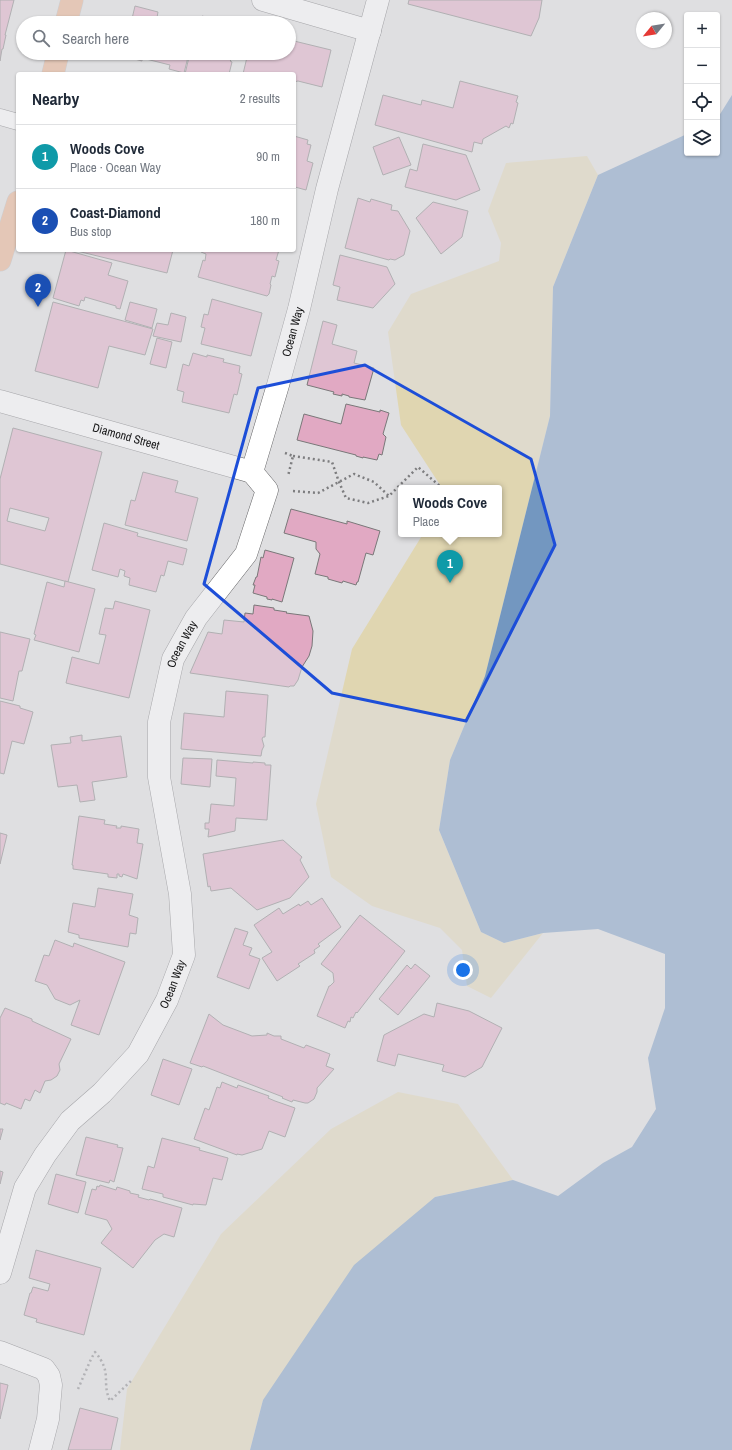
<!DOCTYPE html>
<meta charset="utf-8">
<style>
:root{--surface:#fff;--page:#f6f6f7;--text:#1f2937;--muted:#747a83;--line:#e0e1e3;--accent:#db2777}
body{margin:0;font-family:"Archivo Narrow",sans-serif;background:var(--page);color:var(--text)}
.controls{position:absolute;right:12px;top:12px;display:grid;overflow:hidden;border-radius:4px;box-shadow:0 1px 3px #0004}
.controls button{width:36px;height:36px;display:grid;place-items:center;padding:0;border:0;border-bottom:1px solid var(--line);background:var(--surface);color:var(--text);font:20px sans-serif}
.compass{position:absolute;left:636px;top:12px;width:36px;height:36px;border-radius:50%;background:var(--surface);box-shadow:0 1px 3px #0004;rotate:240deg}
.you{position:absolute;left:463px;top:970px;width:14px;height:14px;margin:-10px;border:3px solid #fff;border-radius:50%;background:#1a73e8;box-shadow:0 0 0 6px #1a73e833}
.badge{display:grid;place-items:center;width:26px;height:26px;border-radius:50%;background:var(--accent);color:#fff;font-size:13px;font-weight:700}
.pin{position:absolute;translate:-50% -33px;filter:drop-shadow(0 1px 2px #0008)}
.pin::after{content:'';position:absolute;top:21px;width:14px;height:12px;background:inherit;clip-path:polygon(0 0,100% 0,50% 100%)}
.popup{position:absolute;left:398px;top:485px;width:104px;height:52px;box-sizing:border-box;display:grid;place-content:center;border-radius:4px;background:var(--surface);filter:drop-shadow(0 1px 3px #0005);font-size:13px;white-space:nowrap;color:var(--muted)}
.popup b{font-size:15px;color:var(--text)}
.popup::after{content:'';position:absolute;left:50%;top:100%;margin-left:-8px;border:8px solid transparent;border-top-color:var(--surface)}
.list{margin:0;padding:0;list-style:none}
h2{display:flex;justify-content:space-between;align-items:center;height:52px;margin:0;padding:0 16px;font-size:17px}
h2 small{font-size:13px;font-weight:400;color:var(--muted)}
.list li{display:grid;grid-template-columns:26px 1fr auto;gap:12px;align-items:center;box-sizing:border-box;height:64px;padding:0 16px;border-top:1px solid var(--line)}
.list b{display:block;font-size:15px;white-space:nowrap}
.list p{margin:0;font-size:13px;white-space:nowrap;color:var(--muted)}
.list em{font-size:13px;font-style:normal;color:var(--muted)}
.icon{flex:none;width:22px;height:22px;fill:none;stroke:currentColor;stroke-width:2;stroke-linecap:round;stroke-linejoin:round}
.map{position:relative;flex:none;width:732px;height:1450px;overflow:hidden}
.search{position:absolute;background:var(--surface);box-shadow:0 1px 3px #0004;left:16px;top:16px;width:280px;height:44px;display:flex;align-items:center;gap:10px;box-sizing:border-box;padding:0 14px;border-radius:22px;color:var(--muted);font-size:15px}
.panel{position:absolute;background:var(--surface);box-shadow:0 1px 3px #0004;left:16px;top:72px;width:280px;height:180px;border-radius:4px}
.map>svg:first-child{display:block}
.sand{fill:#e0d6b1}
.water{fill:#7397c0}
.building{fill:#e1a9c3;stroke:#7a7879;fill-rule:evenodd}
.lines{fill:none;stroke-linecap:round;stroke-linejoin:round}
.service-casing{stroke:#636365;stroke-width:17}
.minor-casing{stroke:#636365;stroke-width:23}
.trunk-casing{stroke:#bababa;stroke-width:23}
.path{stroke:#7d7d7f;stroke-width:2.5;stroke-dasharray:2 3;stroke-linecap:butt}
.service{stroke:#fff;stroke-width:16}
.minor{stroke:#fff;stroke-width:22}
.trunk{stroke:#ecac84;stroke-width:22}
.marked{fill:none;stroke:#1d4ed8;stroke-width:3;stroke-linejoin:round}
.labels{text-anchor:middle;stroke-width:3;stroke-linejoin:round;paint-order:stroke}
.street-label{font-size:12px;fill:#181819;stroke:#dfdfe1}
</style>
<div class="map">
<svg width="732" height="1450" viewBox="0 0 732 1450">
<rect width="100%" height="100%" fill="#dfdfe1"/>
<g class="sand">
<path d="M587,156L598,175L553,287L550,416L485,676L450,760L439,830L481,932L504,943L543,933L491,998L467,986L462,950L440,928L372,906L331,877L316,804L352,649L423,534H499V488H442L401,425L388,332L411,294L499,261L501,243L488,211L506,163Z"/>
<path d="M398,1092L458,1104L513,1180L435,1197L263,1400L250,1450H120L127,1389L221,1234L331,1129Z"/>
</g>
<path class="water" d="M732,95V1450H250L263,1400L354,1265L435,1197L513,1180L558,1196L603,1163L632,1147L656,1109L648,1058L665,1008V954L598,929L543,933L504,943L481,932L439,830L450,760L485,676L550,416L553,287L598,175L687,134V153H717V119Z"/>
<g class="building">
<path d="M0,0H14L5,35H6L3,49H2L0,61Z"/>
<path d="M409,0H542L539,18L531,36L408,4Z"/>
<path d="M135,6L158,12L156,23H131Z"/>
<path d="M202,16L227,23H200Z"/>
<path d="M290,40L331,50L322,87L298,81L294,82V74H243L248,53H289Z"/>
<path d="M128,53H189L184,73L169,69L170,65L142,58V61L127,57Z"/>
<path d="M190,53H207L231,60L230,61L232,62L229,74H185Z"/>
<path d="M460,81L518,96L516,102L518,103L513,124L511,123L509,128L506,126L483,139L482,144L474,142L472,152L375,125L383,95L421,105L422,100L453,108Z"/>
<path d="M294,136L308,140L307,144L311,145L307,161L313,163L306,190L295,187L294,188Z"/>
<path d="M399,137L411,165L383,175L373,147Z"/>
<path d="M423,144L466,155L480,190L456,200L405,187L410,169L417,171Z"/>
<path d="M358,198L370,202L371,199L392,205L391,210L398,211L410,231L404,255L395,260L390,259L389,260L345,248Z"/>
<path d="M433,202L468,211L462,237L441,254L416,218Z"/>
<path d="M66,250L112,263L108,275L128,281L120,309L116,308V306L85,297L84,301L81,300L79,306L53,298Z"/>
<path d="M73,250H173L167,273Z"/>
<path d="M202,250H279L276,260L279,261L275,277L272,276L270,284L271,285L269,294L267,296L198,277L203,260L205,261L206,254L201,252Z"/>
<path d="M340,255L387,267L395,284L373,308L337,300L340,287L333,285Z"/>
<path d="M212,299L262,313L251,356L201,344L205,328L201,327L204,314L208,315Z"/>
<path d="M53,302L153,329L145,355L109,346L98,388L35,371Z"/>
<path d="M130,302L157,309L152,328L125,320Z"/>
<path d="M171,313L186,317L181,342L153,336L157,323L168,325Z"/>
<path d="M323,321L337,325L332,344L357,351L354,363L374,368L365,400L349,397V396L342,394V396L333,394L334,392L307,385Z"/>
<path d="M157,338L172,342L166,368L150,364Z"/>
<path d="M193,353L207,357V355L224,359L223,362L240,366L239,373L242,374L237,395L234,394L229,413L182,402L184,392L177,390L183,364L189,366Z"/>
<path d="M346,404L380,412V410L389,413L383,434L386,437L382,455L379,454L377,460L363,457V458L356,456V455L297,440L304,414L341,424Z"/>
<path d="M13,428L102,452L68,582L0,564V479ZM10,508L49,518L45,531L7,521Z"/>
<path d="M143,472L178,481L175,492L198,498L187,541L125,525L131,500L135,501Z"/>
<path d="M291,509L347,524V521L380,531L373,555L366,553L358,582H357L356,585L343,581L342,583L328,579V577L315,574L320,554L316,549V542L284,533Z"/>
<path d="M104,523L138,533L137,536L187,549L183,565L168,561L164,576L161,575L156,592L129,585L130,578L124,576L125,571L120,569L118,577L92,570Z"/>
<path d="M265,550L294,558L282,602L272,599V600L267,599V597L253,593L255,585H253L256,577H257L261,557L263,558Z"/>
<path d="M65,581L95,589L79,652L34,640L36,635L34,634L47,582L64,587Z"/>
<path d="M115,601L150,610L129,698L66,683L72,657L99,664L106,635L99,634L105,608L113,609Z"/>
<path d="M254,605L274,608V610L287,612L286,613L309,616L313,631L312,646L309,656L302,667L298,680L294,686H290L289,687L190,673L208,632L222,634L224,620L244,622L245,613L253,614Z"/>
<path d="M0,632L30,639L22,671H19L13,701L0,698Z"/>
<path d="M226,691L268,695L265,737H263L262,739L264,746L262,750L261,756L181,749L184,713L224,717Z"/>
<path d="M0,701L20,706V708L33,712L24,744L12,741L4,774L0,773Z"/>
<path d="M82,735V741L121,736L127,777L92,782L95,800L80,802L77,785L58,787L51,745L71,743L70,737Z"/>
<path d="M183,758L212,759L210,787L181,784Z"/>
<path d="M217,760L253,763V762L265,763V765H271L267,820L236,818L235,831L208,837L209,829H205V823H209L211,804L234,806L236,778L216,776Z"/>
<path d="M79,816L105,820L104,824L117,826L116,828H121V826L139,829L137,843L143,844L137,879L123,874L122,877L119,876V874H117V878L108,877V874L73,869V865H72Z"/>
<path d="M0,833L7,835L0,864Z"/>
<path d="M283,840L302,857L300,860L309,877L290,898L257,910L231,888L211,891L210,886L208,887L203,854Z"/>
<path d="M98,888L133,894L129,915L138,918L136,934L130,933L128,947L79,938V935L68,932L73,903L95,907Z"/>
<path d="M322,898L341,927L318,944L320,946L314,950L315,953L298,964L300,966L277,981L262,958L272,952L254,925L279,908L283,914L299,904L300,906L308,901L311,905Z"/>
<path d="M360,915L405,951L357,1013L356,1012L353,1018L351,1017L350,1022L348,1021L345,1028L317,1016L329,986H330L334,982L333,973L321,964Z"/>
<path d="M235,928L248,932L243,945L252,948L249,955L260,959L249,989L217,977Z"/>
<path d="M55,940L73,947L74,943L125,962L99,1035L71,1025L80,1000L70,1005L55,999L47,985L35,981L44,955L49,956Z"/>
<path d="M415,964L430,976L398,1015L379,999L407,965L411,969Z"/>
<path d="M437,1003L469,1011L502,1028L482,1067L465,1077L442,1071L444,1065L398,1054L395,1066L377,1061L384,1035L424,1014L434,1017Z"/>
<path d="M5,1008L32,1019V1021L71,1039L59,1064L60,1070L57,1076L51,1080L45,1081L40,1093L35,1090L30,1101L25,1099L21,1109L6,1103L5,1105L0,1103V1018Z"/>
<path d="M209,1014L223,1025L252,1036L267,1035V1033L274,1036H281V1039L304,1048L306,1045L330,1054L326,1066L334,1069L317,1088V1092L314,1099L308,1103H305L293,1100L292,1102L282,1098L283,1097L203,1066L202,1067L190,1063Z"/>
<path d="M163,1059L192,1069L179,1105L151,1095Z"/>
<path d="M222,1082L237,1088L238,1085L269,1096L268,1098L275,1101L295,1108L285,1137L269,1131L262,1149L242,1155L237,1154V1155L194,1139L205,1108L209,1110L217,1087L220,1088Z"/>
<path d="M0,1129H3L0,1140Z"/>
<path d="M86,1137L118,1145L117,1147L123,1148L114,1182L110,1180L109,1183L76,1175Z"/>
<path d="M162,1138L200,1148L199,1150L228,1158L222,1180L213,1178L206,1205L193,1204V1205L163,1197V1194L142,1189L148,1166L154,1168Z"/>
<path d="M0,1171L3,1172L0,1184Z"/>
<path d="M56,1174L86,1182L78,1213L48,1204Z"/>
<path d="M100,1185L116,1190L117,1187L130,1191V1193L139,1195L138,1197L149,1200L150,1199L182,1208L174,1237L164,1234L155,1240L133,1268L101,1243L112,1229L107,1220L85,1214L92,1189L96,1190L97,1186L99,1187Z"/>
<path d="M36,1250L101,1268L84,1335L36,1322L37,1319L24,1315L30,1293H31L33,1287L48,1291L50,1284L29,1278Z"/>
<path d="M0,1383L8,1385L0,1419Z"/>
<path d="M80,1408L118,1418L111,1450H68Z"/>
</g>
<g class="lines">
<g class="service-casing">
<path id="service" d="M0,117L18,122"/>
</g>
<g class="minor-casing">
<g id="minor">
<path d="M263,0L370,31"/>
<path id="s1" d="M0,401L252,472"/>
<path id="s2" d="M252,472L278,385L299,309L327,189L378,0"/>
<path id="s3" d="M0,1273L25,1188L45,1155L70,1121L102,1093L138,1054L167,1000L184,955L180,894L159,777V722L173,659L196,618L246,554L267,490L252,472"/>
<path d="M0,1352L44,1369L49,1376L51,1385L48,1419L40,1450"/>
</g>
</g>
<g class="trunk-casing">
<g id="trunk">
<path d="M66,23L72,0"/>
<path d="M53,74L58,53"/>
<path d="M0,260L18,202"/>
</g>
</g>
<g class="path">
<path d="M285,453L293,456L288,476"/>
<path d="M293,456L332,462L339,482L346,498L368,503L389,496"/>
<path d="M293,491L318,493L354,474L374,482L389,496L418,467L442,488"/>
<path d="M78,1389L91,1359L95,1352C113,1373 101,1381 110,1401L133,1379"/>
</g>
<use href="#service" class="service"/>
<use href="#minor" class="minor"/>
<use href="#trunk" class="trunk"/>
</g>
<path d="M0 0H732V1450H0ZM365,365L531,459L555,545L466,721L332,693L204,584L258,388Z" fill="#dfdfe1" fill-opacity=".55" fill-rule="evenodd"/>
<path class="marked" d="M365,365L531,459L555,545L466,721L332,693L204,584L258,388Z"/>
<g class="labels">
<g class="street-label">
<text dy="4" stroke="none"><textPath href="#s2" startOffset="146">Ocean Way</textPath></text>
<text dy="4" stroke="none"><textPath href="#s1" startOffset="131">Diamond Street</textPath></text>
<text dy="4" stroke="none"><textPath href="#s3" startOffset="691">Ocean Way</textPath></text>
<text dy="4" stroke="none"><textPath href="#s3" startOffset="343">Ocean Way</textPath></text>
</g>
</g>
</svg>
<div class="controls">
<button>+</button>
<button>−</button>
<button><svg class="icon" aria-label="locate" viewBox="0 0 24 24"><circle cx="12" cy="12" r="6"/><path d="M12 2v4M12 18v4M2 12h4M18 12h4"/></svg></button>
<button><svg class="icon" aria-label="layers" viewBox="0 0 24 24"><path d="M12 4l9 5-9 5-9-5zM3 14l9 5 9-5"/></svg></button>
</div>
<svg class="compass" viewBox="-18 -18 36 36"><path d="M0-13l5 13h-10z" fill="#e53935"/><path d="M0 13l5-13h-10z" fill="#747a83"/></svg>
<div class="you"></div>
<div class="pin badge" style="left:450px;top:583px;background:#0f9aa8">1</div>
<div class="popup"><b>Woods Cove</b>Place</div>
<div class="pin badge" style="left:38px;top:307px;background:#1a4fb4">2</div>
<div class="search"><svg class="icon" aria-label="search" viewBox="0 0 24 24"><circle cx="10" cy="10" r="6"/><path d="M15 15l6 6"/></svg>Search here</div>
<section class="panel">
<h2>Nearby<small>2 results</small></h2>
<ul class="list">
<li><span class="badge" style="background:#0f9aa8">1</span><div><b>Woods Cove</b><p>Place · Ocean Way</p></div><em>90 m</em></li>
<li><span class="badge" style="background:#1a4fb4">2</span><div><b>Coast-Diamond</b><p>Bus stop</p></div><em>180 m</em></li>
</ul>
</section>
</div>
